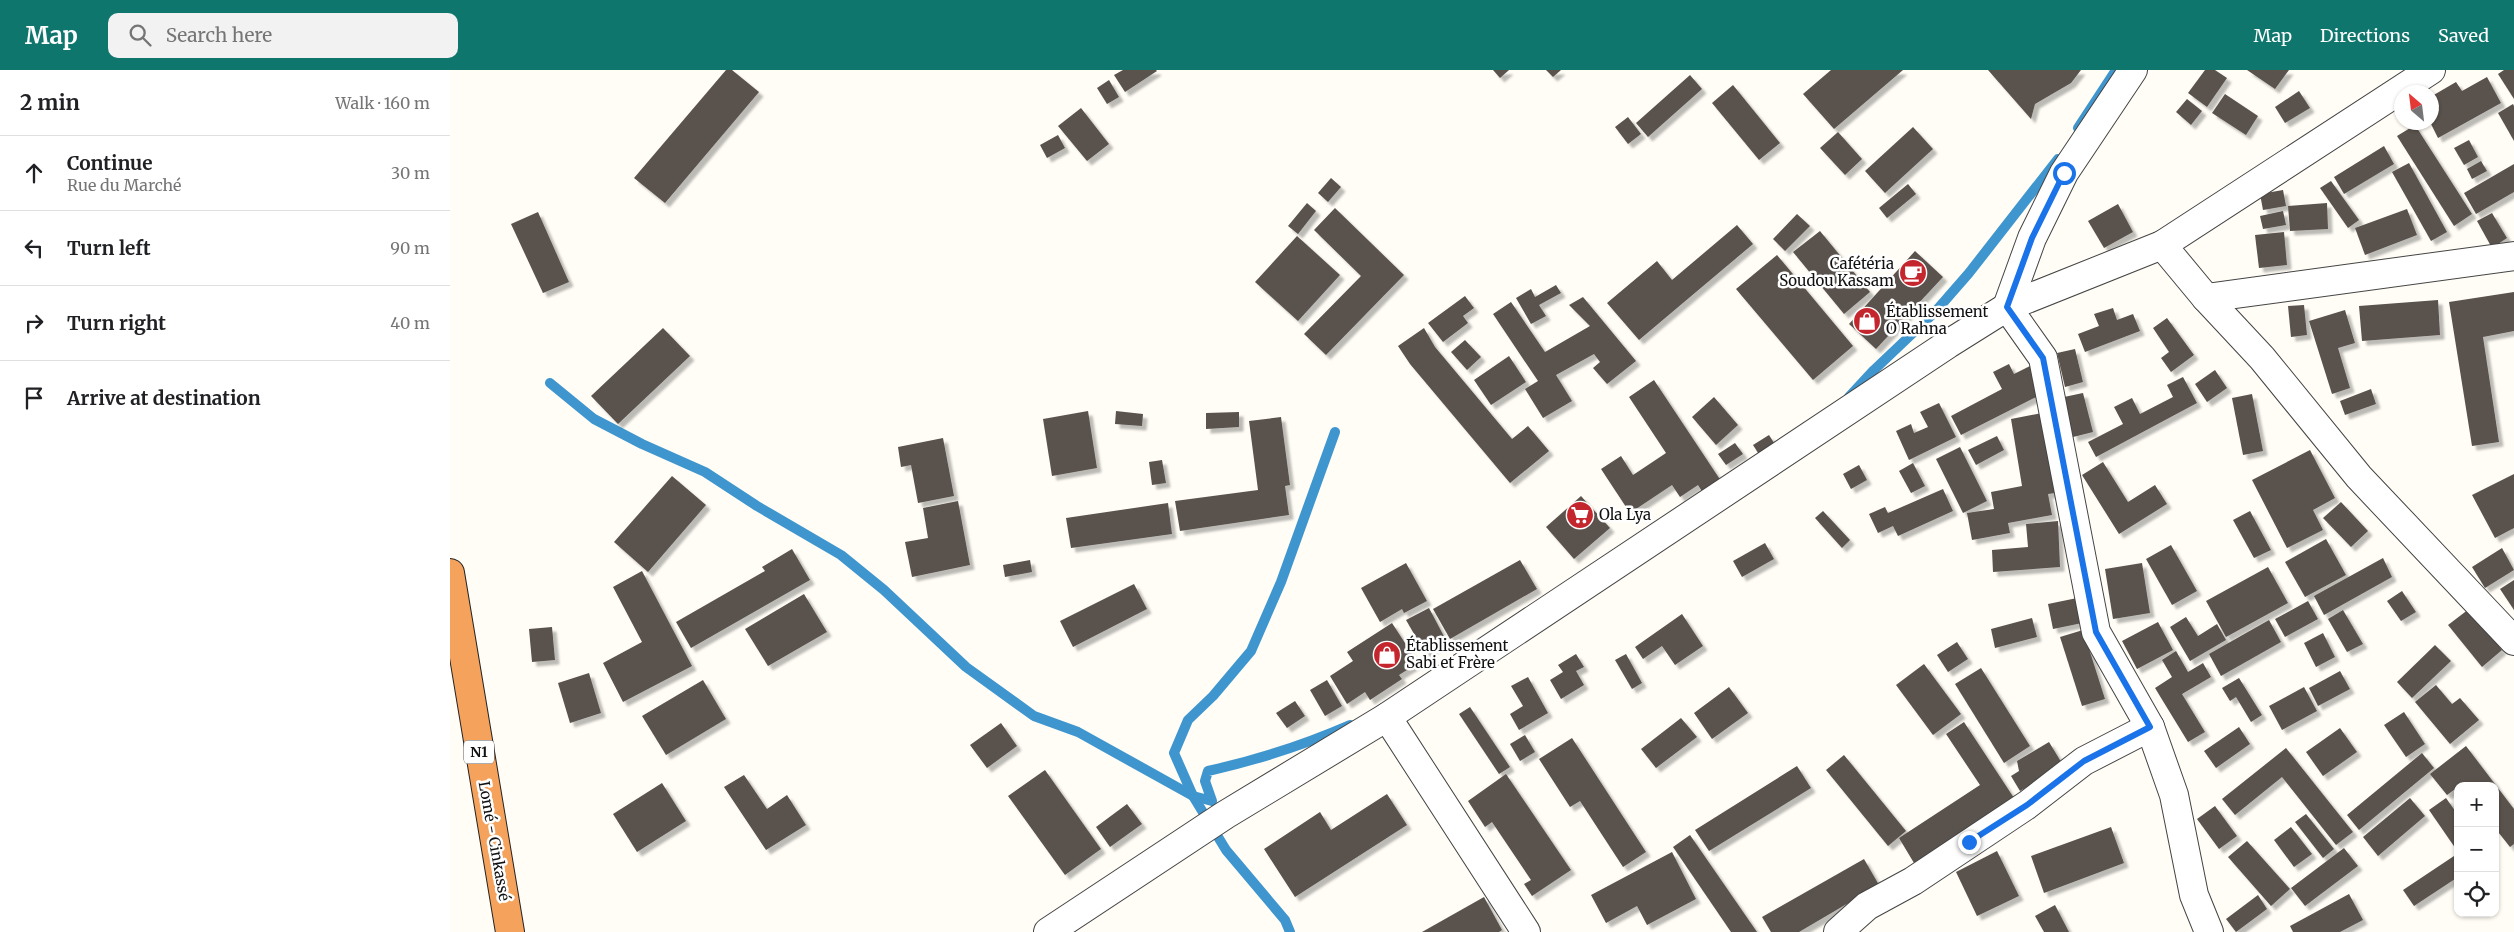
<!DOCTYPE html>
<meta charset="utf-8">
<style>
:root{--surface:#fff;--page:#f2f2f2;--text:#202124;--muted:#757577;--line:#e0e0e0;--accent:#0f766e}
body{margin:0;font-family:Merriweather,serif;background:var(--page);color:var(--text)}
.controls{position:absolute;right:15px;bottom:15px;display:grid;overflow:hidden;border-radius:10px;box-shadow:0 1px 4px #0004}
.controls button{width:45px;height:45px;display:grid;place-items:center;padding:0;border:0;border-bottom:1px solid var(--line);background:var(--surface);color:var(--text);font:25px sans-serif}
.compass{position:absolute;left:1944px;top:15px;width:45px;height:45px;border-radius:50%;background:var(--surface);box-shadow:0 1px 4px #0004;rotate:332deg}
.stop{position:absolute;width:15px;height:15px;margin:-11px;border:4px solid #1a73e8;border-radius:50%;background:#fff}
.stop.end{background:#1a73e8;border-color:#fff;box-shadow:0 1px 5px #0008}
.list{margin:0;padding:0;list-style:none}
h2{display:flex;justify-content:space-between;align-items:center;height:65px;margin:0;padding:0 20px;font-size:21px}
h2 small{font-size:16px;font-weight:400;color:var(--muted)}
.list li{display:grid;grid-template-columns:32px 1fr auto;gap:15px;align-items:center;box-sizing:border-box;height:75px;padding:0 20px;border-top:1px solid var(--line)}
.list b{display:block;font-size:19px;white-space:nowrap}
.list p{margin:0;font-size:16px;white-space:nowrap;color:var(--muted)}
.list em{font-size:16px;font-style:normal;color:var(--muted)}
.icon{flex:none;width:28px;height:28px;fill:none;stroke:currentColor;stroke-width:2;stroke-linecap:round;stroke-linejoin:round}
.map{position:relative;flex:none;width:2064px;height:862px;overflow:hidden}
header{display:flex;align-items:center;gap:30px;box-sizing:border-box;height:70px;padding:0 25px;background:var(--accent);color:#fff}
header strong{font-size:24px}
nav{display:flex;gap:28px;margin-inline-start:auto;font-size:18px}
.search{width:350px;height:45px;background:var(--page);display:flex;align-items:center;gap:12px;box-sizing:border-box;padding:0 18px;border-radius:10px;color:var(--muted);font-size:19px}
main{display:flex}
aside{flex:1;background:var(--surface)}
.map>svg:first-child{display:block}
.lines{fill:none;stroke-linecap:round;stroke-linejoin:round}
.stream{stroke:#3f96cf;stroke-width:10}
.building{fill:#5a524d;filter:url(#shadow)}
.minor-casing{stroke:#444;stroke-width:30}
.highway-casing{stroke:#222;stroke-width:30}
.minor{stroke:#fff;stroke-width:28}
.highway{stroke:#f5a25d;stroke-width:28}
.route{stroke:#1a73e8;stroke-width:6}
.labels{text-anchor:middle;stroke-width:5;stroke-linejoin:round;paint-order:stroke}
.shield{fill:#fff;stroke:#585858;stroke-width:1}
.shield-label{font-size:14px;font-weight:bold;fill:#111}
.poi-label{font-size:15px;fill:#111;stroke:#fff;text-anchor:start}
.street-label{font-size:15px;fill:#111;stroke:#fff}
</style>
<header>
<strong>Map</strong>
<div class="search"><svg class="icon" aria-label="search" viewBox="0 0 24 24"><circle cx="10" cy="10" r="6"/><path d="M15 15l6 6"/></svg>Search here</div>
<nav><a>Map</a><a>Directions</a><a>Saved</a></nav>
</header>
<main>
<aside>
<h2>2 min<small>Walk · 160 m</small></h2>
<ul class="list">
<li><svg class="icon" aria-label="ahead" viewBox="0 0 24 24"><path d="M12 20V5M6 11l6-6 6 6"/></svg><div><b>Continue</b><p>Rue du Marché</p></div><em>30 m</em></li>
<li><svg class="icon" aria-label="left" viewBox="0 0 24 24"><path d="M17 20v-9H6M10 6l-5 5 5 5"/></svg><div><b>Turn left</b></div><em>90 m</em></li>
<li><svg class="icon" aria-label="right" viewBox="0 0 24 24"><path d="M7 20v-9h11M14 6l5 5-5 5"/></svg><div><b>Turn right</b></div><em>40 m</em></li>
<li><svg class="icon" aria-label="arrive" viewBox="0 0 24 24"><path d="M6 21V4h12l-3 4 3 4H6"/></svg><div><b>Arrive at destination</b></div></li>
</ul>
</aside>
<div class="map">
<svg width="2064" height="862" viewBox="0 0 2064 862">
<defs>
<filter id="shadow"><feDropShadow dx="4.5" dy="4.5" stdDeviation="1" flood-color="#0004"/></filter>
</defs>
<rect width="100%" height="100%" fill="#fffdf5"/>
<g class="lines">
<g class="stream">
<path d="M1628,58L1666,0"/>
<path d="M100,313L144,349L192,374L255,402L307,436L391,485L434,520L516,597L584,646L628,662L743,726L762,731L755,711L758,701C807,690 854,675 900,655"/>
<path d="M1399,327L1424,300L1485,242L1519,203L1608,89"/>
<path d="M840,862L835,850L776,780L743,726L724,683L738,650L763,626L801,581L831,512L885,362"/>
</g>
</g>
<g class="building">
<path d="M276,0H282L309,22L215,133L184,108Z"/>
<path d="M673,0H706L707,1L675,22L664,5Z"/>
<path d="M1043,0H1059L1050,8Z"/>
<path d="M1096,0H1111L1103,7Z"/>
<path d="M1381,0H1453L1384,59L1353,24Z"/>
<path d="M1538,0H1631L1621,13L1585,34L1581,49Z"/>
<path d="M1755,0H1765L1777,8L1757,37L1738,23Z"/>
<path d="M1797,0H1839L1825,19Z"/>
<path d="M2054,0H2064V29L2048,4Z"/>
<path d="M1240,5L1252,19L1198,67L1186,53Z"/>
<path d="M2037,7L2051,33L1988,68L1980,52H1982V26L2006,12L2012,21Z"/>
<path d="M659,10L669,27L657,34L647,18Z"/>
<path d="M1283,15L1330,73L1309,90L1262,33Z"/>
<path d="M1849,21L1860,38L1835,53L1825,37Z"/>
<path d="M1775,24L1808,46L1796,65L1762,43Z"/>
<path d="M1737,29L1752,41L1741,55L1726,42Z"/>
<path d="M2063,34L2064,36V71L2048,43Z"/>
<path d="M631,38L659,74L637,91L608,56Z"/>
<path d="M1178,47L1191,64L1178,74L1165,57Z"/>
<path d="M1965,55L2022,144L2004,156L1947,66Z"/>
<path d="M1463,57L1483,79L1435,123L1415,101Z"/>
<path d="M1388,62L1412,89L1395,105L1370,78Z"/>
<path d="M608,65L615,78L597,88L590,75Z"/>
<path d="M2019,70L2028,87L2014,95L2004,78Z"/>
<path d="M1934,76L1944,94L1894,124L1884,107Z"/>
<path d="M2031,91L2037,101L2022,109L2017,99Z"/>
<path d="M1959,93L1997,162L1981,171L1942,102Z"/>
<path d="M2064,94V122L2026,144L2014,123Z"/>
<path d="M881,108L891,117L878,132L868,123Z"/>
<path d="M1881,111L1909,150L1898,158L1870,118Z"/>
<path d="M1458,114L1466,124L1437,148L1429,138Z"/>
<path d="M1833,120L1836,136L1813,140L1810,124Z"/>
<path d="M857,133L866,141L848,164L838,156Z"/>
<path d="M1877,133L1878,159L1840,161L1838,136Z"/>
<path d="M1668,134L1683,162L1654,178L1638,151Z"/>
<path d="M885,138L954,205L876,285L854,264L911,206L864,160Z"/>
<path d="M1957,139L1967,165L1915,185L1905,158Z"/>
<path d="M1833,141L1836,155L1813,159L1810,146Z"/>
<path d="M88,142L119,212L93,223L61,154Z"/>
<path d="M2042,143L2057,168L2042,178L2027,151Z"/>
<path d="M1347,144L1360,156L1335,181L1323,169Z"/>
<path d="M1287,155L1303,174L1189,270L1157,233L1207,191L1222,210Z"/>
<path d="M1370,161L1420,222L1394,244L1343,182Z"/>
<path d="M1834,162L1837,195L1809,198L1805,165Z"/>
<path d="M847,166L890,205L848,251L805,212Z"/>
<path d="M1465,181L1493,207L1426,279L1399,254Z"/>
<path d="M1327,185L1403,276L1363,310L1286,219Z"/>
<path d="M1106,215L1111,223L1089,235L1096,246L1081,254L1066,228L1081,219L1085,227Z"/>
<path d="M2064,222V261L2033,267L2049,372L2022,376L1999,232Z"/>
<path d="M1015,226L1024,238L1013,246L1018,253L993,272L978,253Z"/>
<path d="M1133,227L1186,291L1157,314L1143,298L1150,292L1144,284L1106,305L1122,331L1093,348L1075,319L1088,311L1043,244L1061,232L1095,282L1140,256L1119,235Z"/>
<path d="M1988,230L1990,265L1912,271L1909,236Z"/>
<path d="M1854,235L1857,265L1841,267L1838,236Z"/>
<path d="M1663,238L1667,250L1683,244L1690,261L1635,282L1628,264L1649,256L1644,244Z"/>
<path d="M1895,240L1905,273L1888,278L1900,318L1882,324L1859,251Z"/>
<path d="M1717,248L1744,285L1721,302L1711,288L1719,282L1703,258Z"/>
<path d="M213,258L240,286L168,354L141,326Z"/>
<path d="M974,258L985,277L1062,369L1078,356L1099,381L1060,413L960,294L948,276Z"/>
<path d="M1015,270L1031,287L1017,300L1001,282Z"/>
<path d="M1625,279L1633,312L1615,317L1607,283Z"/>
<path d="M1059,286L1076,312L1041,335L1024,310Z"/>
<path d="M1559,294L1564,304L1580,296L1594,323L1511,365L1501,346L1552,319L1543,302Z"/>
<path d="M1765,300L1777,318L1757,332L1745,314Z"/>
<path d="M1733,307L1747,333L1646,387L1638,372L1673,354L1664,337L1682,328L1690,344L1723,327L1717,315Z"/>
<path d="M1204,310L1273,414L1255,426L1248,415L1230,427L1222,415L1180,443L1151,399L1171,386L1183,405L1216,383L1179,327Z"/>
<path d="M1921,319L1926,334L1895,345L1890,331Z"/>
<path d="M1633,323L1643,362L1623,367L1614,327Z"/>
<path d="M1802,324L1813,381L1793,385L1782,328Z"/>
<path d="M1264,327L1288,355L1266,375L1242,347Z"/>
<path d="M1489,333L1506,367L1459,390L1446,361L1461,354L1464,363L1478,357L1470,342Z"/>
<path d="M638,341L647,398L602,406L593,349Z"/>
<path d="M666,341L693,344L692,356L665,354Z"/>
<path d="M789,342V357L756,359V343Z"/>
<path d="M1592,343L1605,423L1598,424L1602,445L1558,453L1560,463L1522,470L1517,443L1544,439L1541,422L1572,416L1561,349Z"/>
<path d="M831,347L840,415L835,416L839,445L730,461L725,431L808,420L799,351Z"/>
<path d="M1319,365L1326,376L1310,386L1303,375Z"/>
<path d="M1547,366L1554,380L1526,395L1518,380Z"/>
<path d="M493,368L504,426L468,433L461,395L451,397L448,377Z"/>
<path d="M1285,373L1293,384L1276,395L1268,384Z"/>
<path d="M1510,377L1537,431L1513,443L1486,389Z"/>
<path d="M1860,380L1885,428L1863,440L1873,460L1837,478L1802,410Z"/>
<path d="M712,390L716,413L702,415L699,392Z"/>
<path d="M1653,392L1678,432L1705,415L1717,434L1669,464L1632,405Z"/>
<path d="M1463,393L1475,416L1461,423L1449,401Z"/>
<path d="M1409,395L1417,410L1401,419L1393,404Z"/>
<path d="M2064,404V458L2045,468L2022,425Z"/>
<path d="M222,406L256,435L198,502L164,472Z"/>
<path d="M1493,419L1503,441L1448,466L1443,456L1428,463L1419,444L1435,437L1438,443Z"/>
<path d="M1131,426L1160,458L1124,489L1096,457Z"/>
<path d="M508,431L520,495L462,507L455,472L478,468L473,438Z"/>
<path d="M1891,432L1918,461L1901,477L1873,448Z"/>
<path d="M718,433L722,464L621,478L616,448Z"/>
<path d="M1373,441L1400,470L1392,478L1365,448Z"/>
<path d="M1800,441L1821,480L1804,488L1783,450Z"/>
<path d="M1608,451L1610,497L1543,502L1542,480L1578,477L1576,454Z"/>
<path d="M1876,469L1896,505L1855,527L1835,492Z"/>
<path d="M1315,473L1324,489L1292,507L1283,491Z"/>
<path d="M1721,475L1747,521L1722,535L1696,489Z"/>
<path d="M2052,478L2064,500L2035,518L2022,497Z"/>
<path d="M342,479L360,510L241,578L226,552L315,501L312,497Z"/>
<path d="M1933,488L1942,507L1874,545L1864,526Z"/>
<path d="M580,490L582,502L555,507L553,495Z"/>
<path d="M1070,490L1087,519L1000,569L983,539Z"/>
<path d="M956,493L977,531L954,543L952,539L930,552L911,518Z"/>
<path d="M1692,493L1700,543L1663,549L1655,499Z"/>
<path d="M1818,497L1838,533L1776,567L1756,531Z"/>
<path d="M192,501L242,596L173,632L153,593L192,572L163,517Z"/>
<path d="M2064,510V540L2050,519Z"/>
<path d="M684,514L697,539L623,577L610,551Z"/>
<path d="M1952,521L1966,542L1951,551L1937,531Z"/>
<path d="M354,524L377,562L318,596L295,559Z"/>
<path d="M1632,527L1637,552L1603,559L1598,534Z"/>
<path d="M1858,531L1868,549L1835,567L1825,549Z"/>
<path d="M979,538L997,572L975,583L956,550Z"/>
<path d="M2019,539L2052,580L2032,597L1998,555Z"/>
<path d="M1893,540L1913,574L1897,582L1878,549Z"/>
<path d="M1232,544L1253,576L1225,595L1212,576L1193,589L1185,577Z"/>
<path d="M1736,547L1748,566L1767,554L1776,570L1740,591L1720,557Z"/>
<path d="M1582,548L1587,567L1545,578L1541,559Z"/>
<path d="M1819,550L1831,572L1771,606L1759,584Z"/>
<path d="M1708,552L1723,580L1687,599L1672,571Z"/>
<path d="M942,553L968,593L949,605L952,609L920,630L915,622L897,634L880,606L903,591L897,582Z"/>
<path d="M102,557L105,590L82,592L79,559Z"/>
<path d="M1633,560L1655,629L1632,636L1610,567Z"/>
<path d="M1873,563L1885,587L1866,597L1854,573Z"/>
<path d="M1507,572L1518,589L1498,602L1487,585Z"/>
<path d="M1985,575L2001,591L1962,628L1947,612Z"/>
<path d="M1726,581L1738,602L1753,593L1761,607L1732,624L1755,662L1738,672L1705,618L1722,607L1712,590Z"/>
<path d="M1126,584L1134,597L1126,601L1134,615L1111,629L1100,610L1113,602L1108,595Z"/>
<path d="M1176,584L1192,613L1182,619L1165,590Z"/>
<path d="M1474,594L1511,644L1483,665L1446,615Z"/>
<path d="M1531,598L1580,676L1554,693L1505,614Z"/>
<path d="M1890,601L1900,619L1868,636L1859,618Z"/>
<path d="M139,603L151,643L120,653L108,613Z"/>
<path d="M1078,607L1098,643L1069,660L1060,644L1073,636L1061,616Z"/>
<path d="M1789,608L1812,645L1801,652L1786,627L1780,631L1772,618Z"/>
<path d="M253,610L276,649L216,685L192,646Z"/>
<path d="M877,610L892,636L875,646L860,620Z"/>
<path d="M1986,615L2002,634L2010,628L2029,650L2000,674L1965,632Z"/>
<path d="M1279,617L1298,643L1262,669L1244,643Z"/>
<path d="M1854,617L1867,641L1832,660L1819,636Z"/>
<path d="M845,631L855,646L837,658L826,643Z"/>
<path d="M1020,637L1060,697L1049,704L1009,644Z"/>
<path d="M1954,642L1975,674L1956,687L1934,655Z"/>
<path d="M1231,648L1247,667L1206,698L1191,679Z"/>
<path d="M1514,652L1564,728L1464,793L1449,768L1530,715L1496,664Z"/>
<path d="M551,653L567,676L537,698L520,675Z"/>
<path d="M1789,657L1800,674L1766,698L1754,681Z"/>
<path d="M1890,658L1907,682L1873,706L1856,682Z"/>
<path d="M1075,665L1085,682L1070,691L1060,674Z"/>
<path d="M1122,668L1196,782L1173,797L1130,731L1120,737L1089,689Z"/>
<path d="M1599,672L1613,695L1570,721L1561,706L1569,701L1567,691Z"/>
<path d="M2016,676L2064,739V774L2060,777L2045,758V716L2012,714L1997,725L1980,704Z"/>
<path d="M1836,678L1903,762L1886,775L1832,707L1785,745L1772,729Z"/>
<path d="M1972,683L1984,698L1909,760L1897,745Z"/>
<path d="M1394,685L1456,761L1438,776L1376,700Z"/>
<path d="M1347,696L1361,718L1259,781L1245,760Z"/>
<path d="M595,700L651,779L615,805L558,726Z"/>
<path d="M1056,704L1121,800L1082,826L1074,814L1081,810L1042,752L1035,757L1018,731Z"/>
<path d="M294,705L317,739L337,725L356,755L316,780L274,717Z"/>
<path d="M212,713L236,751L187,782L163,744Z"/>
<path d="M937,724L957,755L845,827L814,779L870,742L881,760Z"/>
<path d="M1960,728L1975,746L1928,786L1913,767Z"/>
<path d="M1996,728L2008,745V782L1979,740Z"/>
<path d="M677,734L692,754L660,777L646,757Z"/>
<path d="M1765,736L1787,766L1769,779L1747,749Z"/>
<path d="M1856,744L1884,779L1873,788L1845,752Z"/>
<path d="M1661,757L1674,793L1594,823L1581,786Z"/>
<path d="M1841,757L1862,784L1844,797L1824,770Z"/>
<path d="M1240,765L1307,862H1281L1223,777Z"/>
<path d="M1797,771L1840,819L1821,836L1778,787Z"/>
<path d="M1894,778L1908,796L1855,836L1841,818Z"/>
<path d="M1547,781L1569,826L1527,846L1506,802Z"/>
<path d="M1222,782L1246,829L1197,855L1187,836L1156,853L1141,825Z"/>
<path d="M2004,786L2008,792V807L1964,836L1953,820Z"/>
<path d="M1414,789L1429,815L1349,862H1321L1312,847Z"/>
<path d="M1899,824L1913,850L1890,862H1843L1840,856Z"/>
<path d="M1808,825L1817,839L1786,862L1776,849Z"/>
<path d="M1034,827L1052,860L1049,862H972Z"/>
<path d="M1605,835L1619,862H1594L1585,846Z"/>
</g>
<g class="lines">
<g class="minor-casing">
<g id="minor">
<path d="M1683,0L1614,103L1582,168L1557,237L1593,288L1646,562L1700,657L1724,725L1744,825L1759,862"/>
<path d="M1712,175L1756,228L1812,288L1909,407L2064,571"/>
<path d="M1756,228L2064,186"/>
<path d="M937,647L1076,862"/>
<path d="M598,862L775,745L937,647L1498,274L1557,237L1712,175L1981,0"/>
<path d="M1388,862L1417,836L1463,811L1577,735L1634,691L1700,657"/>
</g>
</g>
<g class="highway-casing">
<path id="highway" d="M0,503L60,862"/>
</g>
<use href="#minor" class="minor"/>
<use href="#highway" class="highway"/>
</g>
<g class="lines">
<path class="route" d="M1519,772L1577,735L1634,691L1700,657L1646,562L1593,288L1557,237L1582,168L1614,103"/>
</g>
<defs>
<g id="cafe-disc" transform="scale(1.4375)"><circle r="9.5" fill="#c4262e" stroke="#fff"/><path d="M-5.5-4.5H6V0H3Q3 3.5 0 3.5H-2.5Q-5.5 3.5-5.5 0ZM3-3.2v2h1.7v-2ZM-6 4.5H4V6H-6Z" fill="#fff"/></g>
<g id="shop-disc" transform="scale(1.4375)"><circle r="9.5" fill="#c4262e" stroke="#fff"/><path d="M-5-2.5h2.3a2.7 3.5 0 0 1 5.4 0H5L5.5 6h-11ZM-1.5-2.5h3a1.5 2.3 0 0 0-3 0Z" fill="#fff"/></g>
<g id="supermarket-disc" transform="scale(1.4375)"><circle r="9.5" fill="#c4262e" stroke="#fff"/><path d="M-6-5.5h2.5l.6 2H6L4.5 2H-2.5L-4.4-4H-6ZM-1.5 3.2a1.3 1.3 0 1 0 .1 0ZM3 3.2a1.3 1.3 0 1 0 .1 0Z" fill="#fff"/></g>
</defs>
<g fill-rule="evenodd">
<use href="#cafe-disc" x="1463" y="203"/>
<use href="#shop-disc" x="1417" y="251"/>
<use href="#supermarket-disc" x="1130" y="445"/>
<use href="#shop-disc" x="937" y="585"/>
</g>
<g class="labels">
<rect class="shield" x="14" y="670.5" width="30" height="23" rx="4"/>
<g class="shield-label">
<text x="29" y="687">N1</text>
</g>
<g class="poi-label">
<text x="1444" y="199" text-anchor="end">Cafétéria<tspan x="1444" dy="17">Soudou Kassam</tspan></text>
<text x="1436" y="247">Établissement<tspan x="1436" dy="17">O Rahna</tspan></text>
<text x="1149" y="450">Ola Lya</text>
<text x="956" y="581">Établissement<tspan x="956" dy="17">Sabi et Frère</tspan></text>
</g>
<g class="street-label">
<text transform="translate(44 771) rotate(80)" y="5">Lomé - Cinkassé</text>
</g>
</g>
</svg>
<div class="controls">
<button>+</button>
<button>−</button>
<button><svg class="icon" aria-label="locate" viewBox="0 0 24 24"><circle cx="12" cy="12" r="6"/><path d="M12 2v4M12 18v4M2 12h4M18 12h4"/></svg></button>
</div>
<svg class="compass" viewBox="-18 -18 36 36"><path d="M0-13l5 13h-10z" fill="#e53935"/><path d="M0 13l5-13h-10z" fill="#757577"/></svg>
<div class="stop" style="left:1614px;top:103px"></div>
<div class="stop end" style="left:1519px;top:772px"></div>
</div>
</main>
